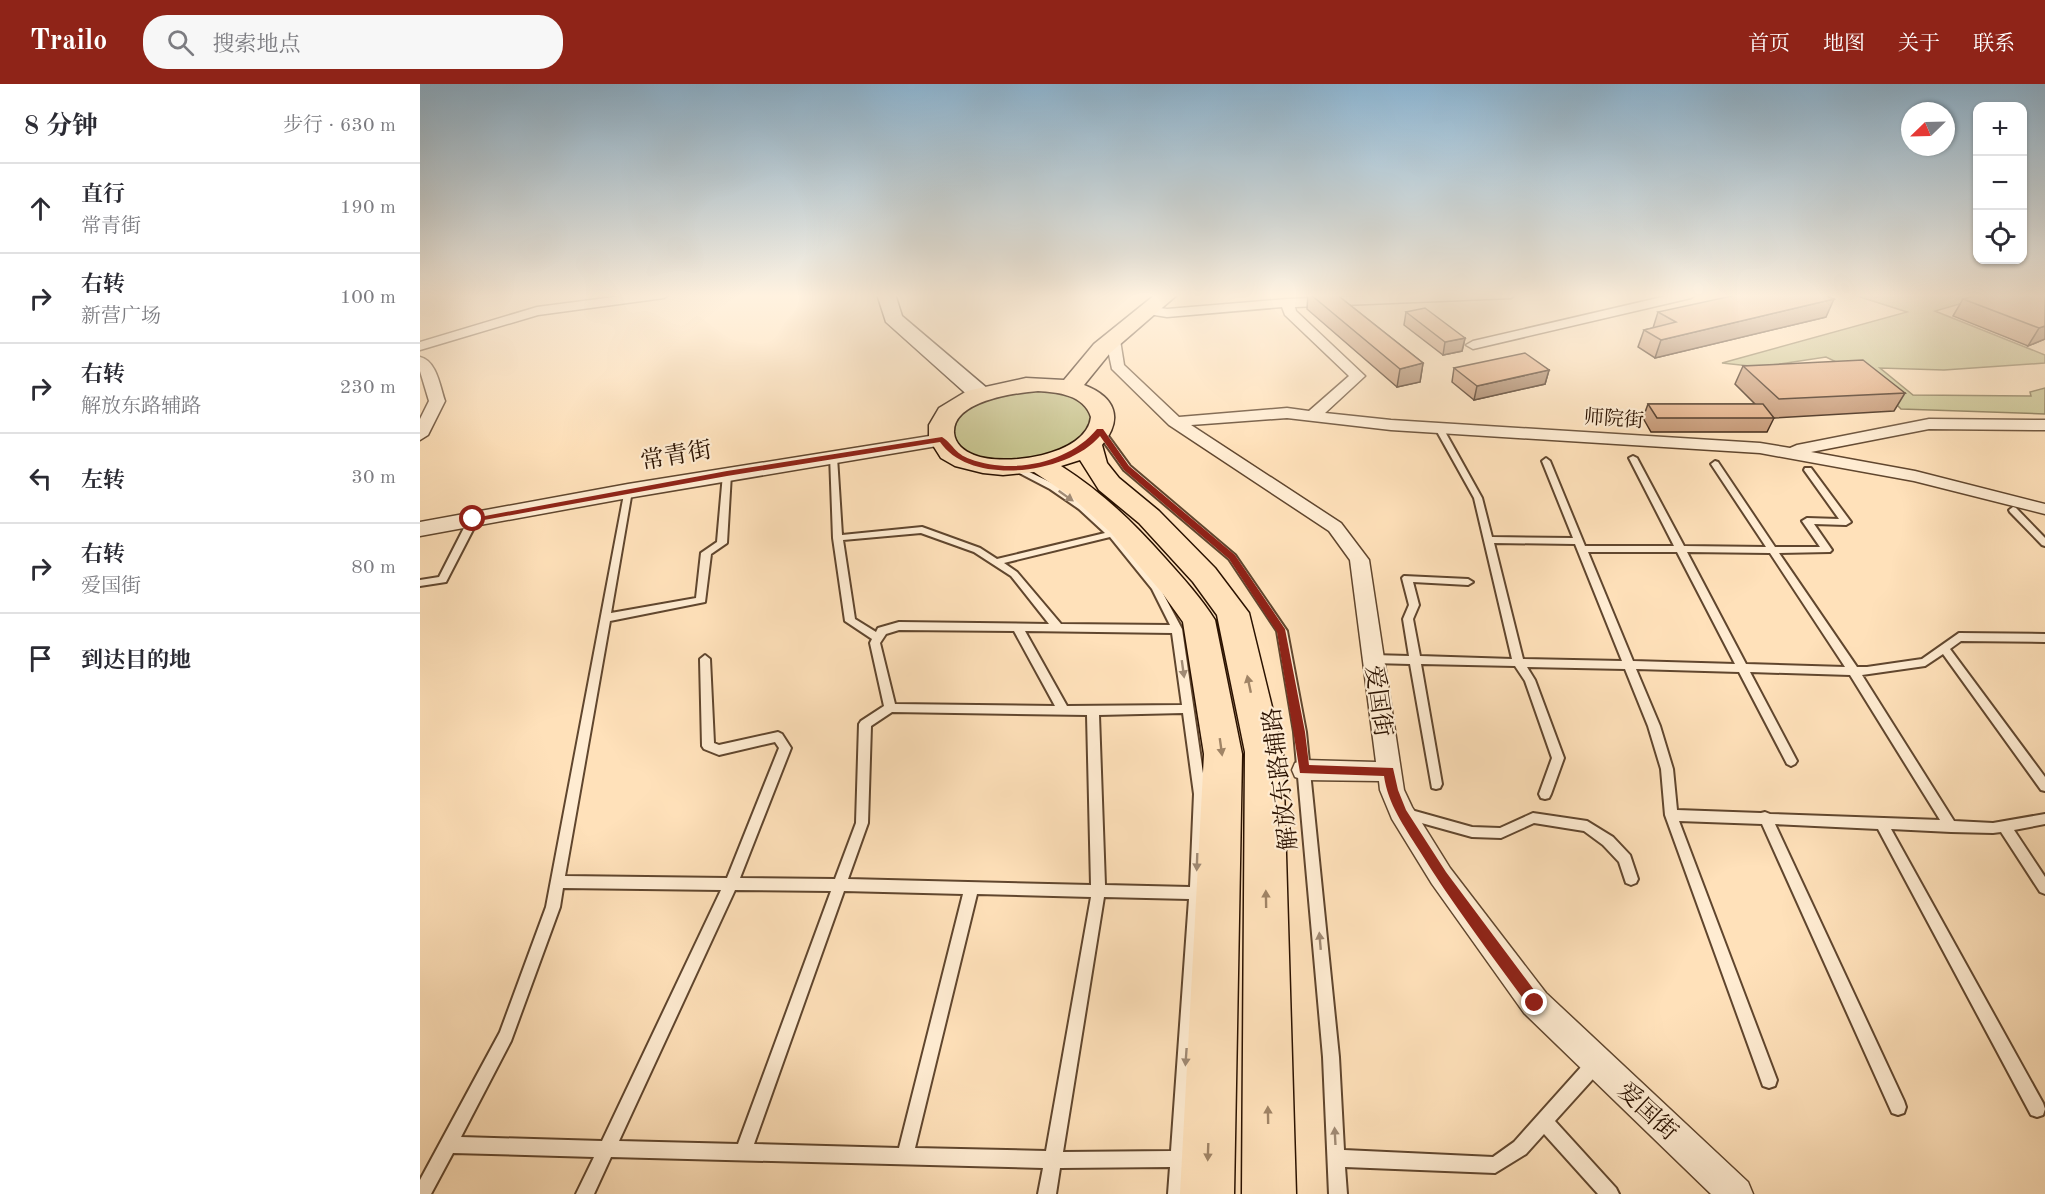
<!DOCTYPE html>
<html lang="zh">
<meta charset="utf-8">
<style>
:root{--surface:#fff;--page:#f7f7f7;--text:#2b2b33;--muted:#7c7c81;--line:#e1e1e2;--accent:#8f2418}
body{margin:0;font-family:"Old Standard TT","Noto Serif SC",serif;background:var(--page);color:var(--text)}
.controls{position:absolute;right:18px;top:18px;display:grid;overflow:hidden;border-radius:12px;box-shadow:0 2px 4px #0004}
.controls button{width:54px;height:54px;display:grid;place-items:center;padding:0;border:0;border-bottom:2px solid var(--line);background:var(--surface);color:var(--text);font:30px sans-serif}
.compass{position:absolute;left:1481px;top:18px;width:54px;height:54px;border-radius:50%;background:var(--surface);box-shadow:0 2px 4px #0004;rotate:247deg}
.stop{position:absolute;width:18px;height:18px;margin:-14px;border:4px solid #8f2418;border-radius:50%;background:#fff}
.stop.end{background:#8f2418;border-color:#fff;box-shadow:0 2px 6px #0008}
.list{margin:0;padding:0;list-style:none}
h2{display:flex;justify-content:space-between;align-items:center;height:78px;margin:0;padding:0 24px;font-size:26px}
h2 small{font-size:20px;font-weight:400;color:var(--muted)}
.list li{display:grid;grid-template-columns:39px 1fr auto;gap:18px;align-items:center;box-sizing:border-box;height:90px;padding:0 24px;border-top:2px solid var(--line)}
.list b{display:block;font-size:22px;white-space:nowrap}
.list p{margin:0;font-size:20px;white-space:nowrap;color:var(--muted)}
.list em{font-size:20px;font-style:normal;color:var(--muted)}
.icon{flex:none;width:33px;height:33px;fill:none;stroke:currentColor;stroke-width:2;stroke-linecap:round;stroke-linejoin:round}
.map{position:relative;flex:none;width:1625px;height:1110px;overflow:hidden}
header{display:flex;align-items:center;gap:36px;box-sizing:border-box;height:84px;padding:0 30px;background:var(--accent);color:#fff}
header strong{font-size:28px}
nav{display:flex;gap:33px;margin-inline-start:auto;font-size:21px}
.search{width:420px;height:54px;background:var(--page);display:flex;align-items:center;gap:15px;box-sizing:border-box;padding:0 21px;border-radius:24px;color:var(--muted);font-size:22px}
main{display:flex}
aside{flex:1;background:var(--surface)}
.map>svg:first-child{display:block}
.green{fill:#c5c18c;stroke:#786a46;stroke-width:1.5}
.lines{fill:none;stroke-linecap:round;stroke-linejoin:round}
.service-casing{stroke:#60462e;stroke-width:4}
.minor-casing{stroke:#60462e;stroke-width:3}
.tertiary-casing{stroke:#60462e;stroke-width:3}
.secondary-casing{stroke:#2b1200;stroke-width:3}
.primary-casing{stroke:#2b1200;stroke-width:3}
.service{fill:#ffecd2;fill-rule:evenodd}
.minor{fill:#ffecd2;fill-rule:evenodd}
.tertiary{fill:#ffecd2;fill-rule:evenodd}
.secondary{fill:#ffecd2;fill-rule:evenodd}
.primary{fill:#ffe1ba;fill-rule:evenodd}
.wall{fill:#c0906c;stroke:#2b1200;stroke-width:1.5}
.shaded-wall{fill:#9c7658;stroke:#2b1200;stroke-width:1.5}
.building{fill:#dfa87e;stroke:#2b1200;stroke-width:1.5}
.oneway{fill:#a08a74}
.oneway2{fill:#a08466}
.route{fill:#8f2418}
.labels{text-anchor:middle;stroke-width:4.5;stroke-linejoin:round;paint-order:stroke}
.far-street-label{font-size:20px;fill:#2b1200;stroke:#ffecd2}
.street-label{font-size:24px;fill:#2b1200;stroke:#ffecd2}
</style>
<header>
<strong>Trailo</strong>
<div class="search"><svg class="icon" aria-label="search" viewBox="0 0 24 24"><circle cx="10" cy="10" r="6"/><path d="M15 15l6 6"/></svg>搜索地点</div>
<nav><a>首页</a><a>地图</a><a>关于</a><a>联系</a></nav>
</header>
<main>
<aside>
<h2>8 分钟<small>步行 · 630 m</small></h2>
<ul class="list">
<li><svg class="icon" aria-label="ahead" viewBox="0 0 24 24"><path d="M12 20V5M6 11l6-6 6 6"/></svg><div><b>直行</b><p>常青街</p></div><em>190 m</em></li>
<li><svg class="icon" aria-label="right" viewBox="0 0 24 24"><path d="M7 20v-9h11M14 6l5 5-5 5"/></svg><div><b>右转</b><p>新营广场</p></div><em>100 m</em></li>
<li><svg class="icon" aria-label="right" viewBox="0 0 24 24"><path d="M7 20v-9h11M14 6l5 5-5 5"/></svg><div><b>右转</b><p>解放东路辅路</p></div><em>230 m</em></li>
<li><svg class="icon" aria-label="left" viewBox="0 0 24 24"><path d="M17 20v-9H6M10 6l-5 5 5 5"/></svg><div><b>左转</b></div><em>30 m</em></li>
<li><svg class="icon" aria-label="right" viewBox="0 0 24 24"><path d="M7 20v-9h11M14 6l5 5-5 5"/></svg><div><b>右转</b><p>爱国街</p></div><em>80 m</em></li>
<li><svg class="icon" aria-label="arrive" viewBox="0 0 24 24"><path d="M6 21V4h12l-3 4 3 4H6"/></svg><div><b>到达目的地</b></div></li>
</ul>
</aside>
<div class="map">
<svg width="1625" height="1110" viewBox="0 0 1625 1110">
<rect width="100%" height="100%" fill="#ffe1ba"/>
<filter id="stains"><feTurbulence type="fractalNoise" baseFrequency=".00333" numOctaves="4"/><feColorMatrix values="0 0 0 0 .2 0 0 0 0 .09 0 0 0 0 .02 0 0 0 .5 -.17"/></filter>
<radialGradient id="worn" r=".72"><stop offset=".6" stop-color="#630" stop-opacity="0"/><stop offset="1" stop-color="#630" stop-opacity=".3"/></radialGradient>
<g class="green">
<path d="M1431,210H1574L1515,227L1625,271V279L1524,286L1460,284L1493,311L1611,312L1610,308L1625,304V330L1481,325L1450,294L1406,273L1339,283L1302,279L1487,228Z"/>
<path d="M618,300L678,322L669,360L594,384L530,367L528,330L540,320Z"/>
</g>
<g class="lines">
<g class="service-casing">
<g id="service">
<path d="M1016,342H1019L1023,344L1062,414L1072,453L1153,454L1122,377L1126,374L1130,377L1165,462H1254L1209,374L1213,372L1217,374L1264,462L1346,463L1291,380L1295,377L1298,378L1355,463H1400L1382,437L1387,434L1419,435L1384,386L1385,384H1391L1431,438L1426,441L1394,440L1412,466L1410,468L1359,469L1437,583H1447L1502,575L1539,549L1625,550V558L1541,557L1530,565L1625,693V707L1621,706L1523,570L1505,582L1442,591L1534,737L1573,739L1625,730V740L1594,746L1625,793V810L1620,808L1581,748L1573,749L1531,748L1471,745L1623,1019L1625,1025L1623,1031L1617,1033L1611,1031L1458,745L1355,740L1484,1017L1486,1023L1484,1029L1478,1031L1472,1029L1342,740L1259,737L1357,996L1355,1002L1349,1004L1343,1002L1245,731L1241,685L1228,642L1205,585L1107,583L1115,596L1144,674L1131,710L1129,714L1125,715L1121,714L1119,710L1132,674L1105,597L1095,582L1001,580L1022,700L1020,704L1016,705L1012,704L990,580L953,579L948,575L953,571L989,572L983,535L989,521L982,494L984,492L1048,495L1053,498L1048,501L993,498L999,521L993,535L1000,572L1092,575L1054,414L1015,344ZM1074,459L1155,460L1202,577L1103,575ZM1168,468H1257L1315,580L1213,577ZM1267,468L1350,469L1425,583L1326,580ZM1216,585L1319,588L1367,680L1371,682L1375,680L1377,677L1330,588L1430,591L1520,736L1350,730L1345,728L1341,729L1257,726L1253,685L1240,642Z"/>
<path d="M677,345H683L710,382L815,471L867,547L886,648L919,973L924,1066L1073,1073L1094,1058L1170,973L1176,971L1182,973L1184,979L1182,985L1135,1037L1196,1104L1199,1110H1178L1124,1050L1106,1070L1075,1089L925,1083L927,1110H909L903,973L874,648L857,547L809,475L704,386L676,347Z"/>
<path d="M410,371H413L417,373L422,451L502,443L560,464L577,475L685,449L659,425L630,405L590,384L591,382H597L636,401L665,421L695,448L739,502L762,545L786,710L783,809L766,1110H748L750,1083L640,1084L636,1110H618L623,1084L191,1073L174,1110H156L174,1073L33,1069L11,1110H0V1096L80,948L126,823L205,405H211L212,407L191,529L276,514L281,469L297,458L303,390L307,387L311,390L307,459L291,470L285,518L190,537L145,792L307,794L359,664L355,658L299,671L284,665L282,662L280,575L285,571L290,575L294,659L299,661L358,648L362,650L371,664L320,794L415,795L436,739L439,640L441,637L464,622L450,559L452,555L425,537L413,454ZM501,449L554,468L591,492L629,540L479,538L458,544L456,548L435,535L423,456ZM690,453L732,505L750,541L641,540L597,488L584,479ZM479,546L594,547L635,622L475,620L460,559L466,550ZM605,547L752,549L762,621L647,622ZM472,628L667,631L671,801L428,795L448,739L451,642ZM763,629L774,710L770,803L685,801L679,631ZM143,804L301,806L182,1057L41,1053L91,957L140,823ZM315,806L411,807L318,1060L199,1057ZM424,807L543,810L479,1064L334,1060ZM557,810L671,813L626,1067L495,1064ZM684,813L769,815L751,1067L643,1068Z"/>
<path d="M1593,423L1596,424L1625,454V462L1622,461L1590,428L1589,426Z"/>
<path d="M53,433L58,436L26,498L0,502V496L19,493L48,436Z"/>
<path d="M984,724L1052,743L1080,744L1113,729L1167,737L1193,753L1210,771L1218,795L1216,799L1211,801L1206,799L1199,778L1183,761L1164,747L1114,739L1081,754L1052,753L980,733L978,729L980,725Z"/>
</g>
</g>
<g class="minor-casing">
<g id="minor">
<path d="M217,210H250L244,214L118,231L0,266V258L117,223Z"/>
<path d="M1001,210H1097L1091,214L875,223L876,227L945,292L905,329L971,336L1340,359L1370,364L1377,361L1509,335L1625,336V346L1509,345L1391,368L1495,387L1625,420V430L1494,397L1340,369L971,346L867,334L771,341L921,439L946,472L949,476L984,706L992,723L1030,784L1126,909L1328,1098L1333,1110H1291L1104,929L1012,800L972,735L960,706L959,697L884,696L875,693L872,686L875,679L884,676L956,678L930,476L909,447L749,341L692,285L686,256L693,252L700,256L704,281L759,333L867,324L889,327L929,292L865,231L862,223L747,233L722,229L720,226L727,222L747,225L867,215Z"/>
<path d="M1255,210H1277L1271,214L1053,265L1046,261L1053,257Z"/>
<path d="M0,273C17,277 20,303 25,317L8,351L0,356V335L9,317L0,287Z"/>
</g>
</g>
<g class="tertiary-casing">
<path id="tertiary" d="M522,350L529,352L532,356L529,360L208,414L0,452V438L208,400Z"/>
</g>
<g class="secondary-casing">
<path id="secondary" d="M457,210H475L482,232L568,305L571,310L568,315L560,316L552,315L466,238Z"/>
</g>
<g class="primary-casing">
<path id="primary" d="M736,210H758L690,269L664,301C695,313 704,334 682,361L687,379L699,394L739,427L795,484L829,529L863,668L876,1110H822L825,668L797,531L773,498L719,439L679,406L660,376L641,382C683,409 712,437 745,474C763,494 781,514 795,536L822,670L814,1110H760L784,670L763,538L743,510L691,449L653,414L614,388L583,391L563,389L535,382L521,374L509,355V341L519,324L547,307L606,294L644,296L674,260ZM618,307C638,308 664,311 671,333C667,372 583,383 554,371C544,367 535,360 534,349C532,317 594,309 618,307Z"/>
</g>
<use href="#service" class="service"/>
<use href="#minor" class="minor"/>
<use href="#tertiary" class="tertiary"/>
<use href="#secondary" class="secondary"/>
<use href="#primary" class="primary"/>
</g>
<g class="wall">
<path d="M888,210H916L1003,279L1000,298L977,303L887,225Z"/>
<path d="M1625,210V255L1608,262L1533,232L1543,215Z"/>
<path d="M986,228L1045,254L1042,267L1023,271L984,241Z"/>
<path d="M1238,228L1406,233L1235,274L1218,263L1224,246L1233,244Z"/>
<path d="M1323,282L1485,309L1474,327L1354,334L1347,348H1231L1223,334L1228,320H1335L1315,300Z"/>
<path d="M1034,284L1129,286L1125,300L1054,316L1032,298Z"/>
</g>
<g class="shaded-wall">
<path d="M1414,215L1406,233L1235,274L1241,256Z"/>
<path d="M1625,242V255L1608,262L1619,244Z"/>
<path d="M1045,254L1042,267L1023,271L1025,258Z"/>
<path d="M1003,279L1000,298L977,303L980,285Z"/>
<path d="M1129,286L1125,300L1054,316L1057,302Z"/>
</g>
<g class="building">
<path d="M890,210H916L1003,279L980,285Z"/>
<path d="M1321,210H1402L1414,215L1241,256L1224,246L1256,238L1238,228Z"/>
<path d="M1559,210H1625V242L1619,244L1543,215Z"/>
<path d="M1005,224L1045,254L1025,258L986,228Z"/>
<path d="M1105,269L1129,286L1057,302L1034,284Z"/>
<path d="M1443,276L1485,309L1359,315L1323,282Z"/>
<path d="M1228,320H1343L1354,334H1237Z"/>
</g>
<defs><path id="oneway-solid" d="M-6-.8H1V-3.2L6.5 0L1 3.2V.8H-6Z" transform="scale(1.5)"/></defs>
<g class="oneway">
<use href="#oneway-solid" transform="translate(646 412) rotate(35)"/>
<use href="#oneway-solid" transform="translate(763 585) rotate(82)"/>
<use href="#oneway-solid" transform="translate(777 778) rotate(92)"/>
<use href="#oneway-solid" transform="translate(900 857) rotate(-95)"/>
<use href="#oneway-solid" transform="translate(766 973) rotate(94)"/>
<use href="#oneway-solid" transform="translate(915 1052) rotate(-93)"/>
</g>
<g class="oneway2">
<use href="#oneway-solid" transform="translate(829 600) rotate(-102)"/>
<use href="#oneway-solid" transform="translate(801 663) rotate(82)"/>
<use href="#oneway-solid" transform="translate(846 815) rotate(-91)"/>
<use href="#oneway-solid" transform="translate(848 1031) rotate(-91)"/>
<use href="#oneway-solid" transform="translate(788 1068) rotate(92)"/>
</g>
<linearGradient id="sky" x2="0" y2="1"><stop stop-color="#8db7d5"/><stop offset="0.58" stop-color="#fff2e0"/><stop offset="1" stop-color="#fff2e0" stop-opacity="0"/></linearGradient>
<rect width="1625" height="365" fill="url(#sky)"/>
<path class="route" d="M677,345H683L709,382L815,471L865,545L885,648L889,681L973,684L978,706L986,726L1026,788L1120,914L1122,919L1120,924L1115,926L1110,924C1072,872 1033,821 999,766C984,742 968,720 964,692L880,689L857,548L809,475L704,386L680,352C648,390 551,403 520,358L307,392L53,438L49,435L307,387L522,353C532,359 535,370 550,375C592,391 649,379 677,345Z"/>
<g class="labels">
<g class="far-street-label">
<text transform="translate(1194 334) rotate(4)" y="7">师院街</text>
</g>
<g class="street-label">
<text transform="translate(256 371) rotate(-10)" y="8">常青街</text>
<text transform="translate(959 617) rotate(82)" y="8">爱国街</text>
<text transform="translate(860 695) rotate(-97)" y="8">解放东路辅路</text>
<text transform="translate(1228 1027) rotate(43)" y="8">爱国街</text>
</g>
</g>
<rect width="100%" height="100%" filter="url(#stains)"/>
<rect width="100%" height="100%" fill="url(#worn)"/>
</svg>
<div class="controls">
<button>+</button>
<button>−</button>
<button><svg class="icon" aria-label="locate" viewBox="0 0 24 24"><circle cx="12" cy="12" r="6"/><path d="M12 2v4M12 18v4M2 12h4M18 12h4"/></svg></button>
</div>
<svg class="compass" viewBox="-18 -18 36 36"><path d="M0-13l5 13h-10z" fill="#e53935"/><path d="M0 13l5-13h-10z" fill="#7c7c81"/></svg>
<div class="stop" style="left:53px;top:435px"></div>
<div class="stop end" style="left:1115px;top:919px"></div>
</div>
</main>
